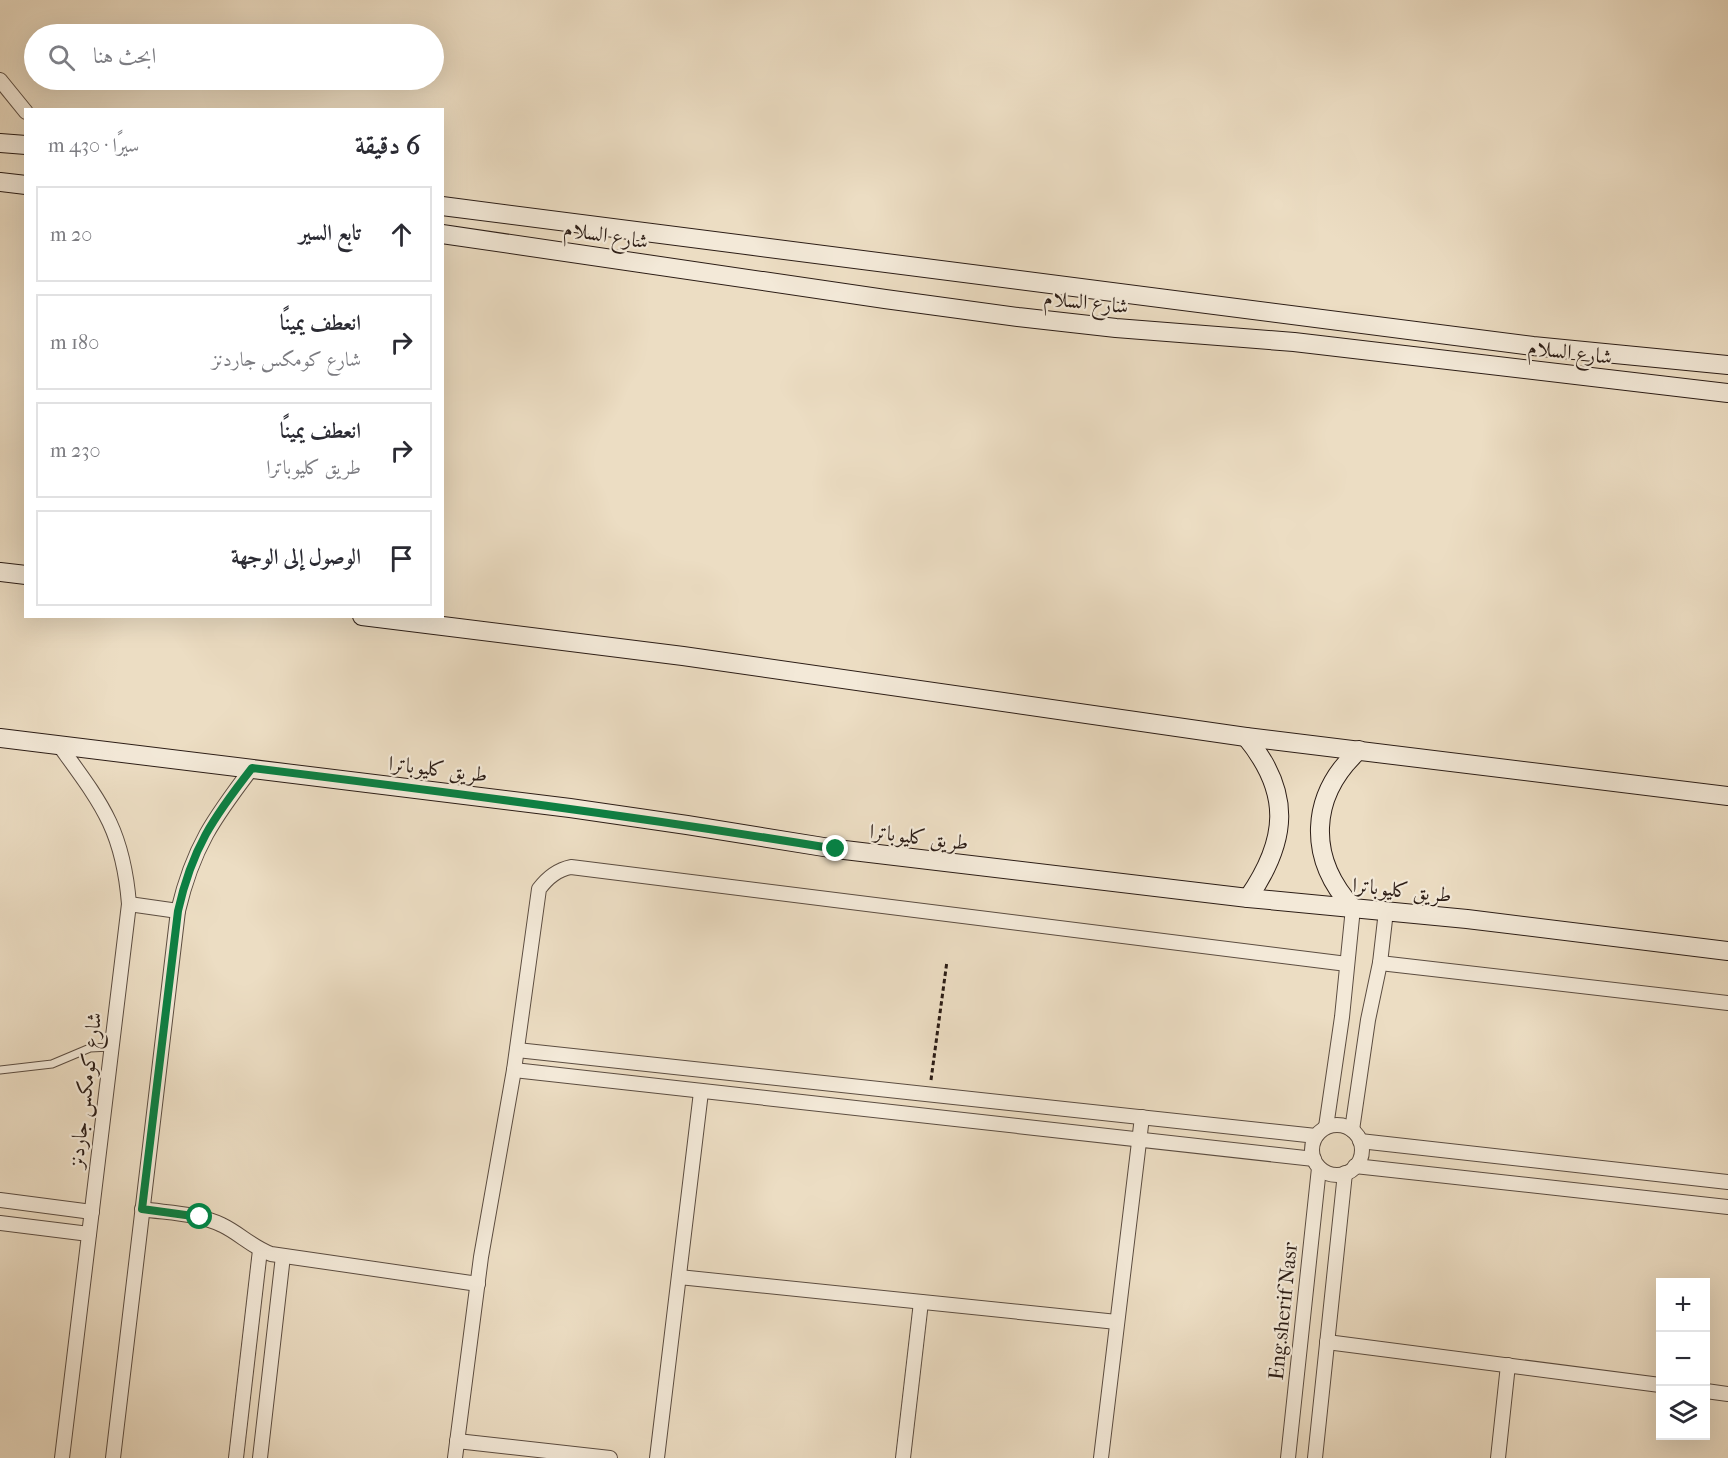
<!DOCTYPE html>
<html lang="ar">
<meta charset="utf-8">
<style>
:root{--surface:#fff;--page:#f7f7f7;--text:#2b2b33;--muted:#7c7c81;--line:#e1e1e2}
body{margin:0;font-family:"IM FELL French Canon",Amiri,serif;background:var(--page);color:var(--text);direction:rtl}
.controls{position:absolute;right:18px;bottom:18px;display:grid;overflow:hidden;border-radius:0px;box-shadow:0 6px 24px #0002}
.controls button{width:54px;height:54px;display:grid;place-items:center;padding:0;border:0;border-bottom:2px solid var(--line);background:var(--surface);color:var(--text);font:30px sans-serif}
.stop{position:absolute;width:18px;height:18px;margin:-14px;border:4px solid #0b8043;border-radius:50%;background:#fff}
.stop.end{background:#0b8043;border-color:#fff;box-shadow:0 2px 6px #0008}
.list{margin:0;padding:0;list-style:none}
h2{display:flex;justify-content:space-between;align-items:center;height:78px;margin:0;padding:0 24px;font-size:26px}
h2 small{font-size:20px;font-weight:400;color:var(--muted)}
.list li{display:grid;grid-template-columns:39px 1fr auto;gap:18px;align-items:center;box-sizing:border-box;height:96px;margin:0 12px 12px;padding:0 12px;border:2px solid var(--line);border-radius:0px}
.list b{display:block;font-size:22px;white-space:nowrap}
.list p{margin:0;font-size:20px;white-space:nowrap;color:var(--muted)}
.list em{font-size:20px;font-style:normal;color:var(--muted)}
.icon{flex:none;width:33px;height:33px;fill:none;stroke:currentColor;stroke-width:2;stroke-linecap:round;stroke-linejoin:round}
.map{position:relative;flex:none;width:1728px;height:1458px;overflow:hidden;direction:ltr}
.search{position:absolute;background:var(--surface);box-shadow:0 6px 24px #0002;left:24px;top:24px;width:420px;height:66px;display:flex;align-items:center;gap:15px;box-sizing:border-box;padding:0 21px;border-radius:33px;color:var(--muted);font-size:22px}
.panel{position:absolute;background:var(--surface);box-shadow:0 6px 24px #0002;left:24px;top:108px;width:420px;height:510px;border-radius:0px;direction:rtl}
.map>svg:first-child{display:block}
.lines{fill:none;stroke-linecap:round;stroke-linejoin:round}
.service-casing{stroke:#5c4d41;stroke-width:9}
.minor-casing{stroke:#5c4d41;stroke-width:16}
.secondary-casing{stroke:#2c1d16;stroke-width:20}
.path{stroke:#2c1d16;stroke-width:3;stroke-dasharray:4.5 3;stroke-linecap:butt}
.service{stroke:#f3e9d8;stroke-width:7}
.minor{stroke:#f3e9d8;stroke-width:14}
.secondary{stroke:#f3e9d8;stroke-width:18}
.route{stroke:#0b8043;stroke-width:8}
.labels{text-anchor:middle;stroke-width:4.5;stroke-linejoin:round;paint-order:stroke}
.street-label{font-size:21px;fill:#2c1d16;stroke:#f3e9d8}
</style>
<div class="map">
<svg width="1728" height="1458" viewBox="0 0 1728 1458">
<rect width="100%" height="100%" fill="#ecddc3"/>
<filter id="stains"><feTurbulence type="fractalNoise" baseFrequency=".00333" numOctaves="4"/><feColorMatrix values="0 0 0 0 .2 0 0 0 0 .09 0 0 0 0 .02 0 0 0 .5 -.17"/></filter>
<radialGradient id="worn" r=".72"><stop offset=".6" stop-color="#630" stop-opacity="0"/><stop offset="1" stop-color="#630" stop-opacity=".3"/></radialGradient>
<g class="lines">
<g class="service-casing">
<path id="service" d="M0,1070L52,1064L90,1048L111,1047"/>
</g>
<g class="minor-casing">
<g id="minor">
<path d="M0,80L26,112"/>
<path d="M59,745C101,803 123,829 129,904L62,1458"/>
<path d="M129,904L178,911"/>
<path d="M1380,963L1728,1003"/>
<path d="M517,1050L1316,1136"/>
<path d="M514,1070L1314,1159"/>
<circle cx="1337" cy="1150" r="25"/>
<path d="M1326,1127L1342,1017L1353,908"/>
<path d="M1352,1130L1368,1020L1380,963L1386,911"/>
<path d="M1360,1141L1728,1182"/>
<path d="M1355,1166L1728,1207"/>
<path d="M0,1200L92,1212"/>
<path d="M142,1209C168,1213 198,1213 222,1225C239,1233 252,1247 271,1254L478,1284"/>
<path d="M0,1223L89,1234"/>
<path d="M679,1277L1117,1322"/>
<path d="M1327,1342L1660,1385"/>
<path d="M1706,1391L1728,1394"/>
<path d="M457,1441L610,1458"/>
<path d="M113,1458L178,911C193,847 214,818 252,768"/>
<path d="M236,1458L260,1250"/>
<path d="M260,1458L283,1256"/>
<path d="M455,1458L481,1257L514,1070L539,889C548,877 557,870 571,867L1347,964"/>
<path d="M657,1458L701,1092"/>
<path d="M903,1458L921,1302"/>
<path d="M1101,1458L1142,1117"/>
<path d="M1288,1458L1319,1168"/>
<path d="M1315,1458L1345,1173"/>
<path d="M1498,1458L1508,1365"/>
</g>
</g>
<g class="secondary-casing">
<g id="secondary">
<path d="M0,143L26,145"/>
<path d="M0,182L26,185"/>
<path d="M442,206L1533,346L1728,365"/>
<path d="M442,234L885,299L1018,317L1116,328L1294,342L1728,393"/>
<path d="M0,572L26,575"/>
<path d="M362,616L683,656L1246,737L1728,796"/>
<path d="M1246,737C1292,793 1288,840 1248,898"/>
<path d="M0,738L570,808L687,825L836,849L1248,898L1467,919L1728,951"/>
<path d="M1353,908C1307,858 1309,796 1359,750"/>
</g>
</g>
<path class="path" d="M931,1080L947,961"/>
<use href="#service" class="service"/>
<use href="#minor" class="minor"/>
<use href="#secondary" class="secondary"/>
</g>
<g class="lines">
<path class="route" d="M200,1217L142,1209L178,911C192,848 213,818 252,768C447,792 642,817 836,849"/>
</g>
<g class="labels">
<g class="street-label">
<text transform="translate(606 235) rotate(9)" y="7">شارع السلام</text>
<text transform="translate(1086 302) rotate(6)" y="7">شارع السلام</text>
<text transform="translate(1570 352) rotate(7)" y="7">شارع السلام</text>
<text transform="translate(438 769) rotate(7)" y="7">طريق كليوباترا</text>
<text transform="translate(919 837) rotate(7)" y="7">طريق كليوباترا</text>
<text transform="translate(1402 890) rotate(6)" y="7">طريق كليوباترا</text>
<text transform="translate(85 1090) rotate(-83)" y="7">شارع كومكس جاردنز</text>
<text transform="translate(1283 1311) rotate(-84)" y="7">Eng.sherif Nasr</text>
</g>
</g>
<rect width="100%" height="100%" filter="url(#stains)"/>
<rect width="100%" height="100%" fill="url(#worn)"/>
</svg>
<div class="controls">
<button>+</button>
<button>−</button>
<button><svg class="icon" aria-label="layers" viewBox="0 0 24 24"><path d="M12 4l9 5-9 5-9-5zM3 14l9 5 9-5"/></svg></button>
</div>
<div class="stop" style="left:200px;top:1217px"></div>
<div class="stop end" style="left:836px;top:849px"></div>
<div class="search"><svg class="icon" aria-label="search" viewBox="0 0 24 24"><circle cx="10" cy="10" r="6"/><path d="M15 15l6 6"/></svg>ابحث هنا</div>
<section class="panel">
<h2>6 دقيقة<small>سيرًا · 430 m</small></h2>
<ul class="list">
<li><svg class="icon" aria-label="ahead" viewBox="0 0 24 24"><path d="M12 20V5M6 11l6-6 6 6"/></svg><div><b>تابع السير</b></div><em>20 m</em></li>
<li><svg class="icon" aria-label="right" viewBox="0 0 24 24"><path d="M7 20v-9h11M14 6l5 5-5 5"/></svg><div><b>انعطف يمينًا</b><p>شارع كومكس جاردنز</p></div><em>180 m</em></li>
<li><svg class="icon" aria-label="right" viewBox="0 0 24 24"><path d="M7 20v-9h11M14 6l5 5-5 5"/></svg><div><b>انعطف يمينًا</b><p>طريق كليوباترا</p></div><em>230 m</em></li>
<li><svg class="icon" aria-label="arrive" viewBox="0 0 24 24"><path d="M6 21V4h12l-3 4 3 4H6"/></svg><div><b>الوصول إلى الوجهة</b></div></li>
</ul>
</section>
</div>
